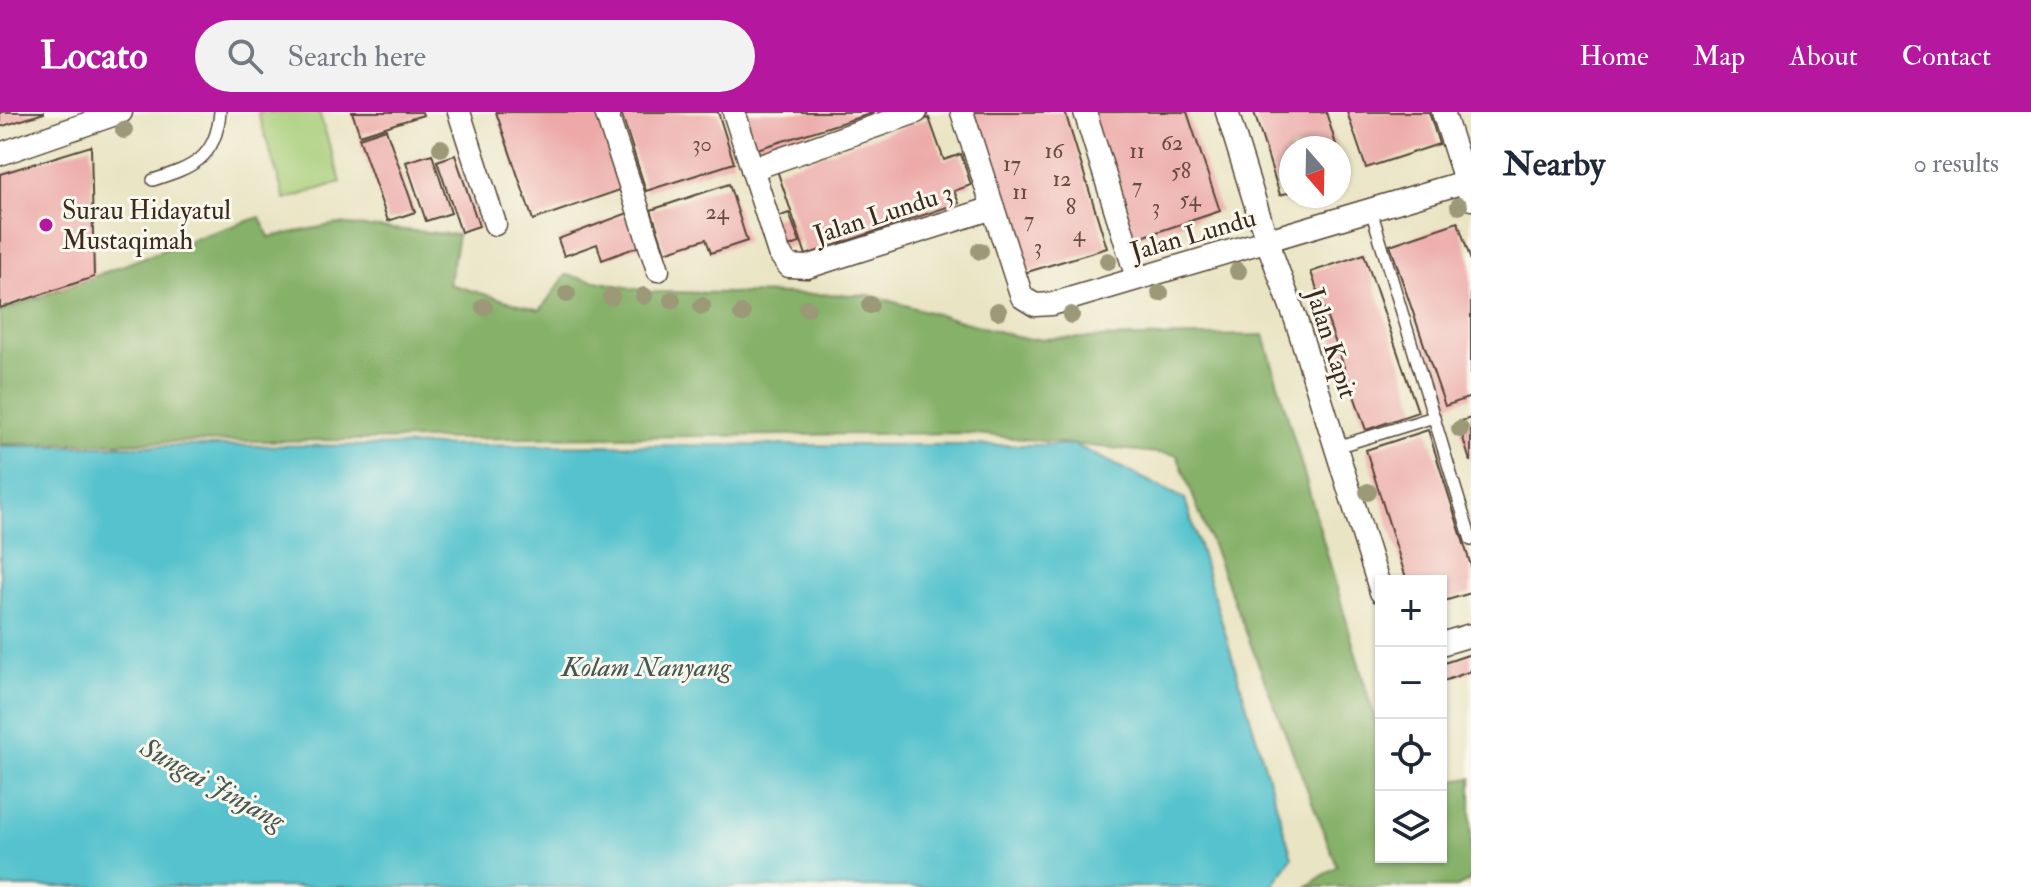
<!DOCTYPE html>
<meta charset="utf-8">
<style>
:root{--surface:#fff;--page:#f2f2f3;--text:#1f2937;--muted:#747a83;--line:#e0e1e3;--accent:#b5179e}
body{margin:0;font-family:"IM FELL Double Pica",serif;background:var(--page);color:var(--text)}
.controls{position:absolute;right:24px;bottom:24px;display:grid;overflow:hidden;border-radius:0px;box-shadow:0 2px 6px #0004}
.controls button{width:72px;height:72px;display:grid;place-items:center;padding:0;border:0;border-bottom:2px solid var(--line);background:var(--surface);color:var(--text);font:40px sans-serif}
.compass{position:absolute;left:1279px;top:24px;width:72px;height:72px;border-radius:50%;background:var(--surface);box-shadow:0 2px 6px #0004;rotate:160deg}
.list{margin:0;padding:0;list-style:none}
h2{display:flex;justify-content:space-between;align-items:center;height:104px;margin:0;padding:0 32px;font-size:34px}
h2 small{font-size:26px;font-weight:400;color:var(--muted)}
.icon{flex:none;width:44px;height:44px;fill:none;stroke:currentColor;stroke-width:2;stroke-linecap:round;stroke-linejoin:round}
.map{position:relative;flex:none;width:1471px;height:775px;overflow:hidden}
header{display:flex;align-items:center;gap:48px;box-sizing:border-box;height:112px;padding:0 40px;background:var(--accent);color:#fff}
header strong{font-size:38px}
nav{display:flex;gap:44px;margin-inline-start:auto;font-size:28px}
.search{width:560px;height:72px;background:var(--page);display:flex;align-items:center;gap:20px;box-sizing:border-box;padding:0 28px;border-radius:44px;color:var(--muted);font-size:30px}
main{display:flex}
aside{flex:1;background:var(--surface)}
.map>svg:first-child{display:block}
.green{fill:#a8ce79;stroke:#727c4c;stroke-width:2}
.forest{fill:#86b169;stroke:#606e44;stroke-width:2}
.water{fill:#55c2cd;stroke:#487676;stroke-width:2}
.building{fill:#eca9a7}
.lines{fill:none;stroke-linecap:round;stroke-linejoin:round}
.service-casing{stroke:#554637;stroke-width:14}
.minor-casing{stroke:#554637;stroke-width:25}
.service{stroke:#fff;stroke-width:11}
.minor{stroke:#fff;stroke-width:22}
.tree{fill:#9b9977}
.poi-dot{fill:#b5179e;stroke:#fbf7ec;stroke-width:3}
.labels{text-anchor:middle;stroke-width:6;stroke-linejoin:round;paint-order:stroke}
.number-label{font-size:22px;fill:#674a40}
.poi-label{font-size:26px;fill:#3b2a1e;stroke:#fbf7ec;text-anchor:start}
.street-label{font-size:26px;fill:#3b2a1e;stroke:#fbf7ec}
.water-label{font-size:28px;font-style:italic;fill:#435853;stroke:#fbf7ec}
</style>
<header>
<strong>Locato</strong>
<div class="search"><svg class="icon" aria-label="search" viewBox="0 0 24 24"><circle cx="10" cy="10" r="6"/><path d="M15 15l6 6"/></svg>Search here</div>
<nav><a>Home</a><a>Map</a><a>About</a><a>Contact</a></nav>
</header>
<main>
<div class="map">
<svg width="1471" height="775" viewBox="0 0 1471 775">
<rect width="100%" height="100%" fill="#fbf7ec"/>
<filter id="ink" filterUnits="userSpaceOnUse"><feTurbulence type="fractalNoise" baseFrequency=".0125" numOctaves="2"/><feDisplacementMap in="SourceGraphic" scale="16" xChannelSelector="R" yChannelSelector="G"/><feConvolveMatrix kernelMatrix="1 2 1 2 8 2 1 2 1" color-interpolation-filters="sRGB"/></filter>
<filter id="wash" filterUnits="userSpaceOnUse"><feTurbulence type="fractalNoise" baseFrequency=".006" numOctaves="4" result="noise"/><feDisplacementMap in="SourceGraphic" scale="32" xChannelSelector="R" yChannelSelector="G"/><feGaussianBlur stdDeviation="1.8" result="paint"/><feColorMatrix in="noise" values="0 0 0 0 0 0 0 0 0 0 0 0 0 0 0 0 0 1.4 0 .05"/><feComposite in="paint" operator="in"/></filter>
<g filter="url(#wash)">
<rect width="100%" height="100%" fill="#e9e4c3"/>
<path class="green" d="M258,0H319L341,70L285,88Z"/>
<path class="forest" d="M260,105L269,125L337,112L458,123L449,172L540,198L566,163L651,180L869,183L1025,227L1264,223L1381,629V745H1441V671L1471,666V768L1457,775H1306L1337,754L1177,343L966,321L0,332V200L190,128Z"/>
<path class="water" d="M1075,333L1185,387L1292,745L1272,775H0V334Z"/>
<g id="blocks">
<g class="building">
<path d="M0,0H44V1L0,15Z"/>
<path d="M352,0H422L423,3L360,23Z"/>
<path d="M496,0H596L623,77L533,108Z"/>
<path d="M621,0H718L734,51L646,79Z"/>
<path d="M745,0H872L873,1L757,37Z"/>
<path d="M974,0H1065L1107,136L1024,161Z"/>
<path d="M1091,0H1187L1220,99L1133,128Z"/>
<path d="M1254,0H1326L1337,36H1291V80L1280,83Z"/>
<path d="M1347,0H1429L1439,32L1366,56Z"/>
<path d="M929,6L944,48L961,42L971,73L954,79L959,91L806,143L777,58Z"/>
<path d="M386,17L415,100L388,109L359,26Z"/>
<path d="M91,34L94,165L0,196V62Z"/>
<path d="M432,42L451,101L426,109L406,50Z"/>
<path d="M455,43L479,114L461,120L437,49Z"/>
<path d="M729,72L747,129L711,141L706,127L665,140L651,98Z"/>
<path d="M628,101L640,134L602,148L597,132L564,144L558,127Z"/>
<path d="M789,101L800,131L779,138L769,108Z"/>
<path d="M1458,110L1471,149V285L1445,294L1390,133Z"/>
<path d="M1364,142L1418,300L1366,318L1311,160Z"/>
<path d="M1471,306V349H1470L1458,310Z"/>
<path d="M1428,318L1471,454V481L1441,490V469H1407L1366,338Z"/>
<path d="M1471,542V559L1441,570V552Z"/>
</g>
</g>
</g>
<g filter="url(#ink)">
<use href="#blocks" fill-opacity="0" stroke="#554637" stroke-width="2"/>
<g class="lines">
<g class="service-casing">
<g id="service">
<path d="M153,68C193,55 216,47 220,0"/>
<path d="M1371,98L1471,428"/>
<path d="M1336,335L1434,305"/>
</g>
</g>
<g class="minor-casing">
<g id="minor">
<path d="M459,0L495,112"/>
<path d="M606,0L658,158"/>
<path d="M734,0L779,141L789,154L807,155L993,96"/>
<path d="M962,0L1022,185L1035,193L1052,192L1471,68"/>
<path d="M1085,0L1137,166"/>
<path d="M1227,0L1267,129L1296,208L1381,480"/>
<path d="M1443,0L1471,87"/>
<path d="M0,42L121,0"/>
<path d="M752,57L916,0"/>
<path d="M1441,532L1471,523"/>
</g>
</g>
<use href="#service" class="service"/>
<use href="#minor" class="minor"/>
</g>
<g class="tree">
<circle cx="124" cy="18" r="9"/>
<circle cx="441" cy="36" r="9"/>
<circle cx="1459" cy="94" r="9"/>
<circle cx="980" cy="139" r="9"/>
<circle cx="1108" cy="149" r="9"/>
<circle cx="1238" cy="159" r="9"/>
<circle cx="1160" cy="181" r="9"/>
<circle cx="567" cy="182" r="9"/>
<circle cx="644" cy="184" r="9"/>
<circle cx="611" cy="185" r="9"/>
<circle cx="672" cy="188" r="9"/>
<circle cx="870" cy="193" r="9"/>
<circle cx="702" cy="194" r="9"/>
<circle cx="484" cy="195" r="9"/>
<circle cx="807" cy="196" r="9"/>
<circle cx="998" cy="199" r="9"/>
<circle cx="742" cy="202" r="9"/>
<circle cx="1071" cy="203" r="9"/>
<circle cx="1460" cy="317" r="9"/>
<circle cx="1368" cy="380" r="9"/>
</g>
</g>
<circle class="poi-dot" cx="46" cy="113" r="8"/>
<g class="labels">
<g class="number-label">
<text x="1172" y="38">62</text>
<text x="702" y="39">30</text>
<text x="1054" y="46">16</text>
<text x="1137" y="46">11</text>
<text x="1012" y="59">17</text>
<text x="1181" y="66">58</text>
<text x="1062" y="74">12</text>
<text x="1137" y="81">7</text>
<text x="1020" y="87">11</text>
<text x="1190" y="94">54</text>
<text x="1071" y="102">8</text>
<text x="1156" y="102">3</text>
<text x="717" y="107">24</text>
<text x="1029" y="115">7</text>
<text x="1079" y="129">4</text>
<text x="1038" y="142">3</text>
</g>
<g class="poi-label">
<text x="62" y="107">Surau Hidayatul<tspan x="62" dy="30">Mustaqimah</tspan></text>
</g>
<g class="street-label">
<text transform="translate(883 101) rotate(-18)" y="9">Jalan Lundu 3</text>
<text transform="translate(1193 122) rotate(-16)" y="9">Jalan Lundu</text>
<text transform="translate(1332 231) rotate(72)" y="9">Jalan Kapit</text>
</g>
<g class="water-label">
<text x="646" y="564">Kolam Nanyang</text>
<text transform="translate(213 671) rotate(29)" y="10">Sungai Jinjang</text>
</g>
</g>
</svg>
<div class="controls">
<button>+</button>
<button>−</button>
<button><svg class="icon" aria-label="locate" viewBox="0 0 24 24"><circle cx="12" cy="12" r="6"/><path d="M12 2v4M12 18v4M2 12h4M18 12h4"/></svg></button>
<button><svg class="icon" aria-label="layers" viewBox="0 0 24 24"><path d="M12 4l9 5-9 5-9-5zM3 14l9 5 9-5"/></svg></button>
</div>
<svg class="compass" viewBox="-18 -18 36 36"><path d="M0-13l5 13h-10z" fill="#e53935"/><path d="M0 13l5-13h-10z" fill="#747a83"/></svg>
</div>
<aside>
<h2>Nearby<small>0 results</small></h2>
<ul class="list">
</ul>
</aside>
</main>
